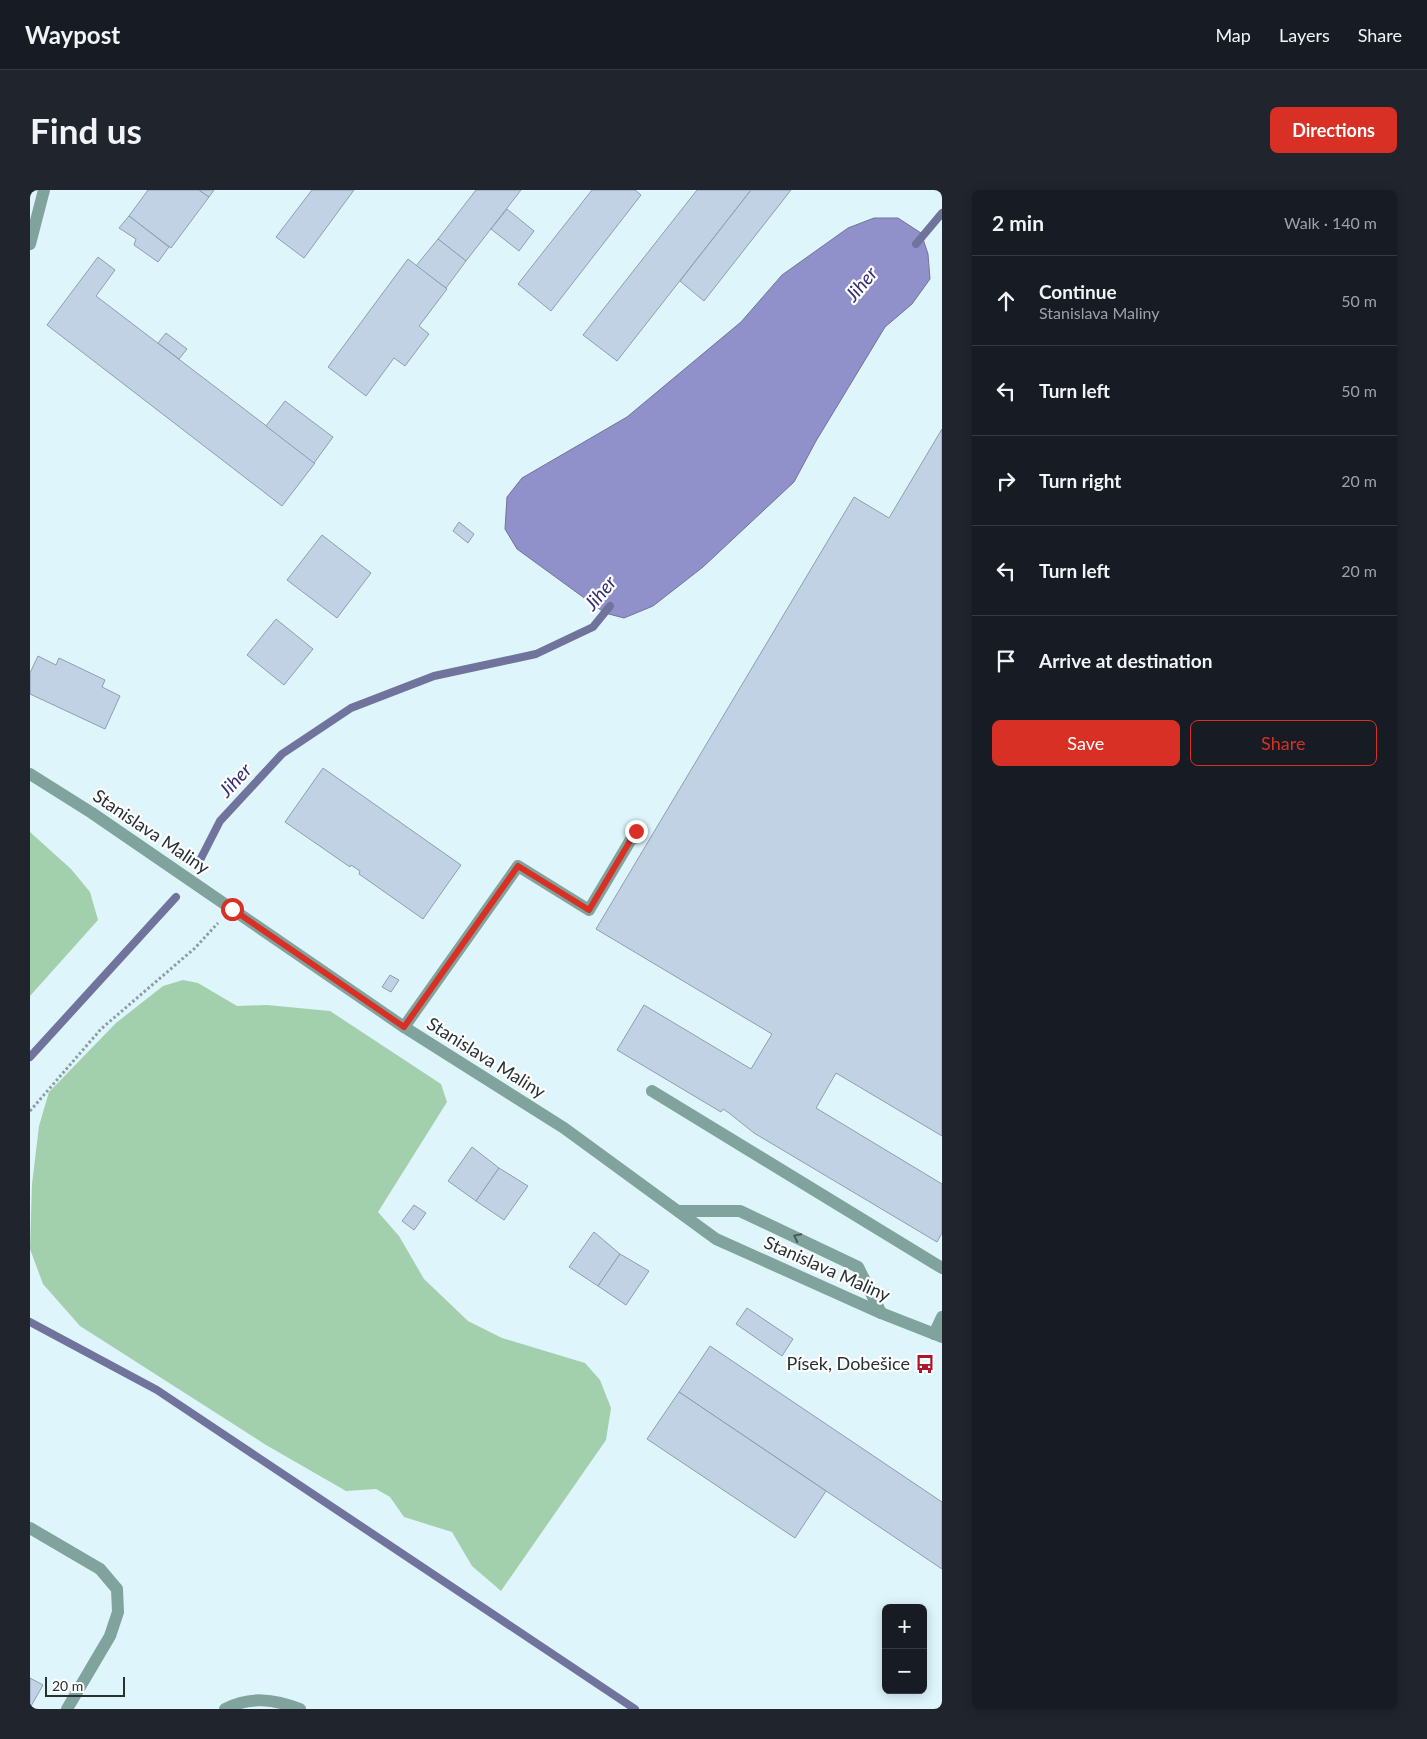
<!DOCTYPE html>
<meta charset="utf-8">
<style>
:root{--surface:#171b24;--page:#20242c;--text:#f1f3f6;--muted:#9ea1a6;--line:#363941;--accent:#d93025}
body{margin:0;font-family:Lato,sans-serif;background:var(--page);color:var(--text)}
.controls{position:absolute;right:15px;bottom:15px;display:grid;overflow:hidden;border-radius:8px;box-shadow:0 2px 12px #0003}
.controls button{width:45px;height:45px;display:grid;place-items:center;padding:0;border:0;border-bottom:1px solid var(--line);background:var(--surface);color:var(--text);font:25px sans-serif}
.scale{position:absolute;left:15px;bottom:12px;width:80px;box-sizing:border-box;padding-left:5px;border:2px solid #263134;border-top:0;font-size:14px;line-height:18px;white-space:nowrap;color:#263134;-webkit-text-stroke:4px #fefefe;paint-order:stroke}
.stop{position:absolute;width:15px;height:15px;margin:-11px;border:4px solid #d93025;border-radius:50%;background:#fff}
.stop.end{background:#d93025;border-color:#fff;box-shadow:0 1px 5px #0008}
.list{margin:0;padding:0;list-style:none}
h2{display:flex;justify-content:space-between;align-items:center;height:65px;margin:0;padding:0 20px;font-size:21px}
h2 small{font-size:16px;font-weight:400;color:var(--muted)}
.list li{display:grid;grid-template-columns:32px 1fr auto;gap:15px;align-items:center;box-sizing:border-box;height:90px;padding:0 20px;border-top:1px solid var(--line)}
.list b{display:block;font-size:19px;white-space:nowrap}
.list p{margin:0;font-size:16px;white-space:nowrap;color:var(--muted)}
.list em{font-size:16px;font-style:normal;color:var(--muted)}
.actions{display:flex;gap:10px;padding:15px 20px}
.actions a{flex:1;padding:11px 0;border:1px solid var(--accent);border-radius:8px;text-align:center;font-size:18px;color:var(--accent)}
.actions .main{background:var(--accent);color:#fff}
.icon{flex:none;width:28px;height:28px;fill:none;stroke:currentColor;stroke-width:2;stroke-linecap:round;stroke-linejoin:round}
.map{position:relative;flex:none;width:912px;height:1519px;overflow:hidden;border-radius:8px}
header{display:flex;align-items:center;gap:30px;box-sizing:border-box;height:70px;padding:0 25px;background:var(--surface);border-bottom:1px solid var(--line)}
header strong{font-size:24px}
nav{display:flex;gap:28px;margin-inline-start:auto;font-size:18px}
.intro{display:flex;align-items:center;justify-content:space-between;box-sizing:border-box;height:120px;padding:0 30px}
h1{margin:0;font-size:35px}
.button{padding:12px 22px;border-radius:8px;background:var(--accent);color:#fff;font-size:18px;font-weight:700}
main{display:flex;gap:30px;padding:0 30px}
aside{flex:1;background:var(--surface);border-radius:8px;box-shadow:0 2px 12px #0003}
.map>svg:first-child{display:block}
.green{fill:#a2d0ad}
.water{fill:#9090ca;stroke:#70749d}
.lines{fill:none;stroke-linecap:round;stroke-linejoin:round}
.stream{stroke:#70749d;stroke-width:8}
.building{fill:#c1d2e5;stroke:#8d9eb0}
.path{stroke:#8b9da2;stroke-width:3;stroke-dasharray:2.5 2.5;stroke-linecap:butt}
.service{stroke:#81a39d;stroke-width:12}
.minor{stroke:#81a39d;stroke-width:12}
.tertiary{stroke:#81a39d;stroke-width:12}
.oneway{stroke:#465959}
.route{stroke:#d93025;stroke-width:6}
.labels{text-anchor:middle;stroke-width:4.5;stroke-linejoin:round;paint-order:stroke}
.street-label{font-size:18px;fill:#263134;stroke:#fefefe}
.poi-label{font-size:18px;fill:#263134;stroke:#fefefe;text-anchor:end}
.water-label{font-size:19px;font-style:italic;fill:#352e73;stroke:#fefefe}
</style>
<header>
<strong>Waypost</strong>
<nav><a>Map</a><a>Layers</a><a>Share</a></nav>
</header>
<div class="intro"><h1>Find us</h1><a class="button">Directions</a></div>
<main>
<div class="map">
<svg width="912" height="1519" viewBox="0 0 912 1519">
<rect width="100%" height="100%" fill="#def5fc"/>
<g class="green">
<path d="M0,642L41,679L60,702L68,730L0,806Z"/>
<path d="M153,790L168,793L207,816L237,815L300,821L411,894L417,912L348,1022L369,1046L394,1089L438,1131L472,1148L555,1173L570,1190L581,1218L576,1250L471,1401L442,1376L422,1342L374,1327L360,1307L346,1299L316,1301L236,1255L50,1136L13,1094L0,1059L2,994L9,936L19,902L86,833L133,796Z"/>
</g>
<path class="water" d="M844,28H868L891,43L898,64L900,89L882,114L855,137L786,251L764,292L673,377L623,416L594,428L575,423L487,359L475,339L477,307L492,288L597,227L711,132L752,85L818,38Z"/>
<g class="lines">
<g class="stream">
<path d="M886,54L912,23"/>
<path d="M167,676L190,631L252,564L321,518L404,486L506,464L563,437L580,416"/>
<path d="M0,867L146,707"/>
<path d="M0,1132L127,1200L605,1519"/>
</g>
</g>
<g class="building">
<path d="M118,0H169L179,7L141,58L99,26Z"/>
<path d="M169,0H184L179,7Z"/>
<path d="M282,0H324L274,68L246,47Z"/>
<path d="M446,0H491L436,71L408,49Z"/>
<path d="M562,0H605L611,5L521,121L488,94Z"/>
<path d="M667,0H721L587,171L553,145Z"/>
<path d="M721,0H761L674,111L650,91Z"/>
<path d="M477,19L504,41L489,61L461,39Z"/>
<path d="M99,26L139,57L128,72L104,55L106,49L89,38Z"/>
<path d="M408,49L436,71L416,98L386,76Z"/>
<path d="M68,67L85,80L66,106L285,273L252,316L17,135Z"/>
<path d="M378,69L417,99L389,136L399,144L375,176L364,168L336,206L298,177Z"/>
<path d="M136,143L157,159L149,169L128,153Z"/>
<path d="M255,211L303,247L284,273L236,236Z"/>
<path d="M912,239V946L806,883L786,918L912,994V1043L907,1052L724,943L699,923L693,919L691,922L587,860L614,815L721,879L742,844L566,739L824,307L859,328Z"/>
<path d="M429,332L444,344L438,353L423,341Z"/>
<path d="M292,345L341,383L307,428L257,390Z"/>
<path d="M246,429L283,459L254,495L217,465Z"/>
<path d="M8,466L26,475L29,468L75,490L72,497L90,506L75,539L0,504V483Z"/>
<path d="M293,578L431,675L393,729L329,684L330,681L321,675L320,677L255,632Z"/>
<path d="M360,785L369,790L361,802L352,797Z"/>
<path d="M442,957L469,978L446,1011L418,991Z"/>
<path d="M469,978L498,996L474,1030L446,1011Z"/>
<path d="M384,1015L396,1023L384,1040L372,1031Z"/>
<path d="M564,1042L590,1064L568,1096L539,1077Z"/>
<path d="M590,1064L619,1081L596,1115L568,1096Z"/>
<path d="M717,1118L763,1149L752,1166L706,1134Z"/>
<path d="M680,1156L912,1312V1379L649,1202Z"/>
<path d="M649,1202L796,1301L765,1348L617,1249Z"/>
<path d="M0,1488L13,1495L0,1518Z"/>
</g>
<g class="lines">
<path class="path" d="M0,921L71,839L165,758L188,733"/>
<g class="service">
<path d="M374,837L488,676L559,720L606,641"/>
<path d="M622,901L912,1078"/>
<path d="M648,1021H710L828,1077L851,1123"/>
<path d="M904,1144L912,1127"/>
<path d="M0,1338L70,1379L87,1399L88,1422L80,1446L37,1519"/>
<path d="M195,1519C220,1506 244,1509 270,1519"/>
</g>
<path class="minor" d="M0,584L62,623L374,837L534,938L686,1049L851,1123L912,1147"/>
<path class="tertiary" d="M0,54L14,0"/>
</g>
<defs><path id="oneway-chevron" d="M-2-3.5L2.5 0L-2 3.5" fill="none" stroke-width="1.6" stroke-linecap="round" stroke-linejoin="round" transform="scale(1.25)"/></defs>
<use class="oneway" href="#oneway-chevron" transform="translate(767 1047) rotate(-154)"/>
<g class="lines">
<path class="route" d="M202,719L374,837L488,676L559,720L606,641"/>
</g>
<defs>
<g id="bus-bare" transform="scale(1.5)"><path d="M-5-6H5V4H4V6H2V4H-2V6H-4V4H-5ZM-3.5-4V0h7V-4ZM-3.5 1.2v1.5H-2V1.2ZM2 1.2v1.5H3.5V1.2Z" fill="#ac1729" stroke="#fefefe" stroke-width="2.5" paint-order="stroke"/></g>
</defs>
<g fill-rule="evenodd">
<use href="#bus-bare" x="895" y="1174"/>
</g>
<g class="labels">
<g class="street-label">
<text transform="translate(121 642) rotate(34)" y="6">Stanislava Maliny</text>
<text transform="translate(456 868) rotate(32)" y="6">Stanislava Maliny</text>
<text transform="translate(797 1079) rotate(24)" y="6">Stanislava Maliny</text>
</g>
<g class="poi-label">
<text x="880" y="1180">Písek, Dobešice</text>
</g>
<g class="water-label">
<text transform="translate(831 94) rotate(-50)" y="7">Jiher</text>
<text transform="translate(570 403) rotate(-50)" y="7">Jiher</text>
<text transform="translate(205 590) rotate(-47)" y="7">Jiher</text>
</g>
</g>
</svg>
<div class="controls">
<button>+</button>
<button>−</button>
</div>
<div class="scale">20 m</div>
<div class="stop" style="left:202px;top:719px"></div>
<div class="stop end" style="left:606px;top:641px"></div>
</div>
<aside>
<h2>2 min<small>Walk · 140 m</small></h2>
<ul class="list">
<li><svg class="icon" aria-label="ahead" viewBox="0 0 24 24"><path d="M12 20V5M6 11l6-6 6 6"/></svg><div><b>Continue</b><p>Stanislava Maliny</p></div><em>50 m</em></li>
<li><svg class="icon" aria-label="left" viewBox="0 0 24 24"><path d="M17 20v-9H6M10 6l-5 5 5 5"/></svg><div><b>Turn left</b></div><em>50 m</em></li>
<li><svg class="icon" aria-label="right" viewBox="0 0 24 24"><path d="M7 20v-9h11M14 6l5 5-5 5"/></svg><div><b>Turn right</b></div><em>20 m</em></li>
<li><svg class="icon" aria-label="left" viewBox="0 0 24 24"><path d="M17 20v-9H6M10 6l-5 5 5 5"/></svg><div><b>Turn left</b></div><em>20 m</em></li>
<li><svg class="icon" aria-label="arrive" viewBox="0 0 24 24"><path d="M6 21V4h12l-3 4 3 4H6"/></svg><div><b>Arrive at destination</b></div></li>
</ul>
<div class="actions"><a class="main">Save</a><a>Share</a></div>
</aside>
</main>
